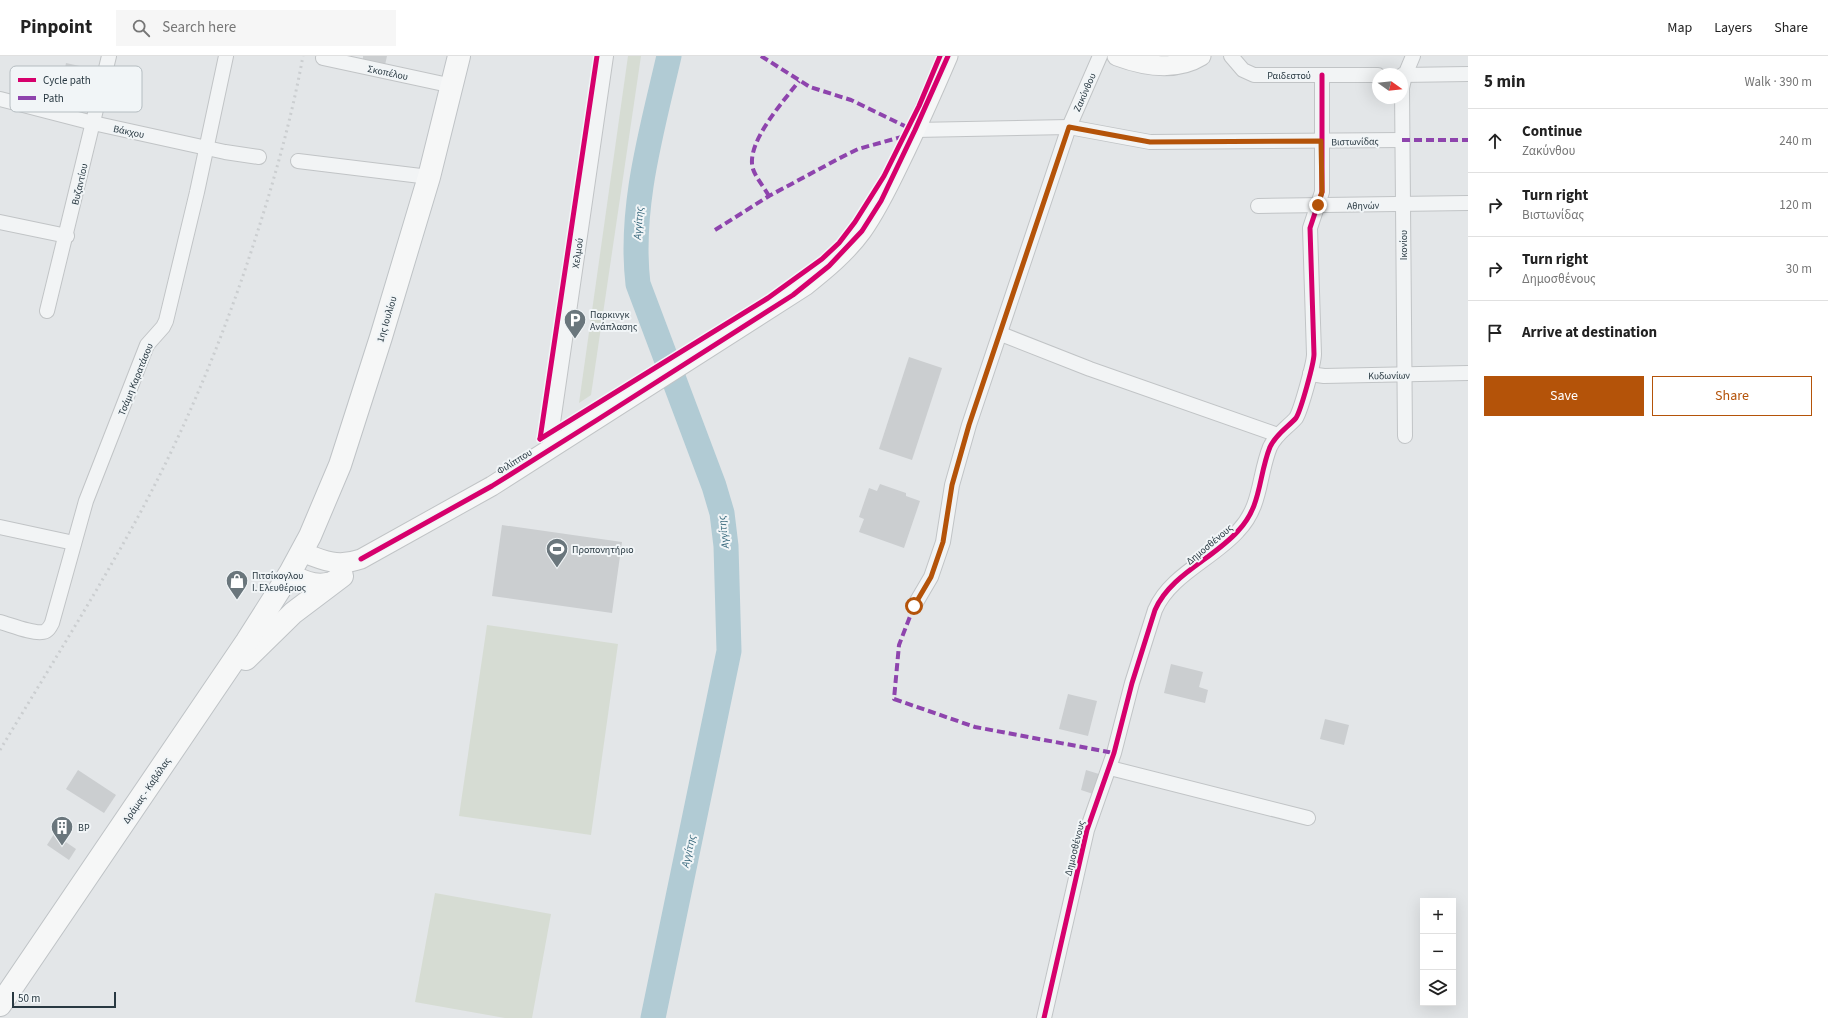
<!DOCTYPE html>
<meta charset="utf-8">
<style>
:root{--surface:#fff;--page:#f6f6f6;--text:#222;--muted:#767676;--line:#e0e0e0;--accent:#b45309}
body{margin:0;font-family:"Source Sans 3",sans-serif;background:var(--page);color:var(--text)}
.controls{position:absolute;right:12px;bottom:12px;display:grid;overflow:hidden;border-radius:0px;box-shadow:0 4px 16px #0002}
.controls button{width:36px;height:36px;display:grid;place-items:center;padding:0;border:0;border-bottom:1px solid var(--line);background:var(--surface);color:var(--text);font:20px sans-serif}
.compass{position:absolute;left:1372px;top:12px;width:36px;height:36px;border-radius:50%;background:var(--surface);box-shadow:0 4px 16px #0002;rotate:105deg}
.scale{position:absolute;left:12px;bottom:10px;width:104px;box-sizing:border-box;padding-left:4px;border:2px solid #293942;border-top:0;font-size:11px;line-height:14px;white-space:nowrap;color:#293942;-webkit-text-stroke:3px #f1f5f7;paint-order:stroke}
.stop{position:absolute;width:12px;height:12px;margin:-9px;border:3px solid #b45309;border-radius:50%;background:#fff}
.stop.end{background:#b45309;border-color:#fff;box-shadow:0 1px 4px #0008}
.list{margin:0;padding:0;list-style:none}
h2{display:flex;justify-content:space-between;align-items:center;height:52px;margin:0;padding:0 16px;font-size:17px}
h2 small{font-size:13px;font-weight:400;color:var(--muted)}
.list li{display:grid;grid-template-columns:26px 1fr auto;gap:12px;align-items:center;box-sizing:border-box;height:64px;padding:0 16px;border-top:1px solid var(--line)}
.list b{display:block;font-size:15px;white-space:nowrap}
.list p{margin:0;font-size:13px;white-space:nowrap;color:var(--muted)}
.list em{font-size:13px;font-style:normal;color:var(--muted)}
.actions{display:flex;gap:8px;padding:12px 16px}
.actions a{flex:1;padding:9px 0;border:1px solid var(--accent);border-radius:0px;text-align:center;font-size:14px;color:var(--accent)}
.actions .main{background:var(--accent);color:#fff}
.icon{flex:none;width:22px;height:22px;fill:none;stroke:currentColor;stroke-width:2;stroke-linecap:round;stroke-linejoin:round}
.map{position:relative;flex:none;width:1468px;height:962px;overflow:hidden}
header{display:flex;align-items:center;gap:24px;box-sizing:border-box;height:56px;padding:0 20px;background:var(--surface);border-bottom:1px solid var(--line)}
header strong{font-size:19px}
nav{display:flex;gap:22px;margin-inline-start:auto;font-size:14px}
.search{width:280px;height:36px;background:var(--page);display:flex;align-items:center;gap:10px;box-sizing:border-box;padding:0 14px;border-radius:0px;color:var(--muted);font-size:15px}
main{display:flex}
aside{flex:1;background:var(--surface)}
.map>svg:first-child{display:block}
.green{fill:#d6dcd3}
.lines{fill:none;stroke-linecap:round;stroke-linejoin:round}
.river{stroke:#b1cbd4;stroke-width:25}
.building{fill:#cbced0}
.street-casing{stroke:#c1c4c6;stroke-width:16}
.secondary-casing{stroke:#c1c4c6;stroke-width:21}
.primary-casing{stroke:#bfc3c6;stroke-width:24}
.street{stroke:#f2f4f5;stroke-width:14}
.secondary{stroke:#f6f7f7;stroke-width:19}
.primary{stroke:#f6f7f7;stroke-width:22}
.rail{stroke:#cbced0;stroke-width:3;stroke-dasharray:2 4;stroke-linecap:butt}
.quiet{stroke:#8e44ad;stroke-width:4;stroke-dasharray:8 4;stroke-linecap:butt}
.cycleway-casing{stroke:#f1f5f7;stroke-width:8}
.cycleway{stroke:#d6006c;stroke-width:5}
.route{stroke:#b45309;stroke-width:5}
.labels{text-anchor:middle;stroke-width:4;stroke-linejoin:round;paint-order:stroke}
.street-label{font-size:10px;fill:#293942;stroke:#f1f5f7}
.poi-label{font-size:10px;fill:#293942;stroke:#f1f5f7;text-anchor:start}
.water-label{font-size:11px;font-style:italic;fill:#316377;stroke:#f1f5f7}
.key{fill:#f1f5f7;stroke:#b5bdc1;stroke-width:1}
.key-label{font-size:11px;fill:#293942}
</style>
<header>
<strong>Pinpoint</strong>
<div class="search"><svg class="icon" aria-label="search" viewBox="0 0 24 24"><circle cx="10" cy="10" r="6"/><path d="M15 15l6 6"/></svg>Search here</div>
<nav><a>Map</a><a>Layers</a><a>Share</a></nav>
</header>
<main>
<div class="map">
<svg width="1468" height="962" viewBox="0 0 1468 962">
<rect width="100%" height="100%" fill="#e3e6e8"/>
<g class="green">
<path d="M628,0H641L591,339L579,347Z"/>
<path d="M487,569L618,588L591,779L459,760Z"/>
<path d="M435,837L551,858L532,962H505L415,946Z"/>
</g>
<g class="lines">
<path class="river" d="M653,962L729,595L726,490L722,457L714,430L638,228C629,152 652,74 669,0"/>
</g>
<g class="building">
<path d="M363,0H387L385,9L363,4Z"/>
<path d="M66,7L84,11L77,42L51,36L56,15L64,17Z"/>
<path d="M909,301L942,312L912,404L879,393Z"/>
<path d="M880,428L906,437V440L920,445L904,492L859,476L864,463L859,461L869,432L877,435Z"/>
<path d="M502,469L622,486L612,557L492,540Z"/>
<path d="M1171,608L1203,616L1199,631L1208,634L1205,647L1164,637Z"/>
<path d="M1068,638L1097,645L1088,680L1059,673Z"/>
<path d="M1325,663L1349,669L1344,689L1320,683Z"/>
<path d="M78,714L116,739L104,757L66,733Z"/>
<path d="M1086,714L1099,718L1093,738L1081,734Z"/>
<path d="M54,778L76,793L69,804L47,789Z"/>
</g>
<g class="lines">
<g class="street-casing">
<g id="street">
<path d="M1231,0L1243,14L1254,19H1378"/>
<path d="M323,2L453,30"/>
<path d="M1402,19L1468,18"/>
<path d="M0,43L93,67L225,96L259,101"/>
<path d="M915,74L1069,71L1150,86L1402,84"/>
<path d="M298,105L429,121"/>
<path d="M1258,150L1468,147"/>
<path d="M0,166L67,180"/>
<path d="M47,255L109,0"/>
<path d="M1001,278L1090,313L1278,379"/>
<path d="M1310,318L1324,320L1468,317"/>
<path d="M1405,380L1402,32L1405,19L1413,0"/>
<path d="M549,394L606,0"/>
<path d="M0,471L74,487"/>
<path d="M914,550L931,521L943,486L952,429L969,369L1069,71L1100,0"/>
<path d="M0,566C11,569 33,578 43,576C48,575 50,571 52,567L86,445L147,289L163,271L166,265L197,136L226,0"/>
<path d="M1110,712L1308,762"/>
<path d="M1044,962L1087,774L1114,697L1132,627L1155,554C1170,519 1213,503 1238,475C1262,450 1258,421 1270,391C1276,378 1287,372 1296,362C1301,354 1314,307 1314,298L1310,172L1322,136V19"/>
</g>
</g>
<g class="secondary-casing">
<g id="secondary">
<path d="M1117,0C1144,10 1175,16 1201,0"/>
<path d="M302,496C324,505 338,511 361,503L492,430L805,230C825,214 846,197 862,175C877,154 889,129 900,106C917,71 933,35 948,0"/>
<path d="M290,517C305,526 322,532 339,522"/>
</g>
</g>
<g class="primary-casing">
<g id="primary">
<path d="M246,603L293,557L342,520"/>
<path d="M0,949L247,585L290,517L310,480L340,409L381,281L429,121L459,0"/>
</g>
</g>
<use href="#street" class="street"/>
<use href="#secondary" class="secondary"/>
<use href="#primary" class="primary"/>
<path class="rail" d="M0,694C45,619 91,546 133,470C181,383 220,290 251,196C272,132 291,66 303,0"/>
<g class="quiet">
<path d="M761,0L810,31L851,44L911,73"/>
<path d="M1402,84H1468"/>
<path d="M769,140C764,131 756,122 753,113C745,87 784,45 799,25"/>
<path d="M715,174L769,140L838,103L858,93L905,80"/>
<path d="M914,550L899,589L894,643L975,671L1114,697"/>
</g>
<g class="cycleway-casing">
<g id="cycleway">
<path d="M540,383L768,242L822,203L839,187L855,166L884,120L919,50L940,0"/>
<path d="M540,383L597,0"/>
<path d="M361,503L492,430L597,364L793,239L829,210L862,175L881,145L915,74L948,0"/>
<path d="M1044,962L1087,774L1114,697L1132,627L1155,554C1170,519 1213,503 1238,475C1262,450 1258,421 1270,391C1276,378 1287,372 1296,362C1301,354 1314,307 1314,298L1310,172L1322,136V19"/>
</g>
</g>
<use href="#cycleway" class="cycleway"/>
</g>
<g class="lines">
<path class="route" d="M914,550L931,521L943,486L952,429L969,369L1069,71L1150,86L1321,85L1322,136L1318,149"/>
</g>
<defs>
<g id="parking-pin" transform="scale(1.15)"><path d="M0 17L-7.5 6A9.5 9.5 0 1 1 7.5 6Z" fill="#6a767c" stroke="#f1f5f7"/><path d="M-3.5-5.5H1a3.5 3.5 0 0 1 0 7H-1V5.5H-3.5ZM-1-3.4V-.6H.8a1.4 1.4 0 0 0 0-2.8Z" fill="#fff"/></g>
<g id="stadium-pin" transform="scale(1.15)"><path d="M0 17L-7.5 6A9.5 9.5 0 1 1 7.5 6Z" fill="#6a767c" stroke="#f1f5f7"/><path d="M0-5a6.5 5 0 1 0 0 10a6.5 5 0 1 0 0-10ZM-3.5-1.8h7v3.6h-7Z" fill="#fff"/></g>
<g id="shop-pin" transform="scale(1.15)"><path d="M0 17L-7.5 6A9.5 9.5 0 1 1 7.5 6Z" fill="#6a767c" stroke="#f1f5f7"/><path d="M-5-2.5h2.3a2.7 3.5 0 0 1 5.4 0H5L5.5 6h-11ZM-1.5-2.5h3a1.5 2.3 0 0 0-3 0Z" fill="#fff"/></g>
<g id="building-pin" transform="scale(1.15)"><path d="M0 17L-7.5 6A9.5 9.5 0 1 1 7.5 6Z" fill="#6a767c" stroke="#f1f5f7"/><path d="M-4-6H4V6H1V3H-1V6H-4ZM-2.5-4.3h1.7v1.8h-1.7ZM.8-4.3h1.7v1.8H.8ZM-2.5-1h1.7V.8h-1.7ZM.8-1h1.7V.8H.8Z" fill="#fff"/></g>
</defs>
<g fill-rule="evenodd">
<use href="#parking-pin" x="575" y="264"/>
<use href="#stadium-pin" x="557" y="493"/>
<use href="#shop-pin" x="237" y="525"/>
<use href="#building-pin" x="62" y="771"/>
</g>
<g class="labels">
<g class="street-label">
<text transform="translate(388 16) rotate(12)" y="4">Σκοπέλου</text>
<text x="1289" y="23">Ραιδεστού</text>
<text transform="translate(1084 36) rotate(-66)" y="4">Ζακύνθου</text>
<text transform="translate(129 75) rotate(12)" y="4">Βάκχου</text>
<text transform="translate(1355 85) rotate(-1)" y="4">Βιστωνίδας</text>
<text transform="translate(79 128) rotate(-77)" y="4">Βυζαντίου</text>
<text transform="translate(1363 149) rotate(-1)" y="4">Αθηνών</text>
<text transform="translate(1403 189) rotate(-90)" y="4">Ικονίου</text>
<text transform="translate(577 197) rotate(-82)" y="4">Χελμού</text>
<text transform="translate(386 263) rotate(-73)" y="4">1ης Ιουλίου</text>
<text transform="translate(1389 319) rotate(-1)" y="4">Κυδωνίων</text>
<text transform="translate(135 323) rotate(-68)" y="4">Τσάμη Καρατάσου</text>
<text transform="translate(514 405) rotate(-32)" y="4">Φιλίππου</text>
<text transform="translate(1209 488) rotate(-40)" y="4">Δημοσθένους</text>
<text transform="translate(146 734) rotate(-56)" y="4">Δράμας - Καβάλας</text>
<text transform="translate(1074 792) rotate(-76)" y="4">Δημοσθένους</text>
</g>
<g class="poi-label">
<text x="590" y="262">Παρκινγκ<tspan x="590" dy="12">Ανάπλασης</tspan></text>
<text x="572" y="497">Προπονητήριο</text>
<text x="252" y="523">Πιτσίκογλου<tspan x="252" dy="12">Ι. Ελευθέριος</tspan></text>
<text x="78" y="775">BP</text>
</g>
<g class="water-label">
<text transform="translate(638 167) rotate(-86)" y="4">Αγγίτης</text>
<text transform="translate(723 476) rotate(-97)" y="4">Αγγίτης</text>
<text transform="translate(688 795) rotate(-78)" y="4">Αγγίτης</text>
</g>
</g>
<rect x="10" y="10" width="132" height="46" rx="6" class="key"/>
<rect x="18" y="22" width="18" height="4" fill="#d6006c"/>
<rect x="18" y="40" width="18" height="4" fill="#8e44ad"/>
<g class="key-label">
<text x="43" y="28">Cycle path</text>
<text x="43" y="46">Path</text>
</g>
</svg>
<div class="controls">
<button>+</button>
<button>−</button>
<button><svg class="icon" aria-label="layers" viewBox="0 0 24 24"><path d="M12 4l9 5-9 5-9-5zM3 14l9 5 9-5"/></svg></button>
</div>
<svg class="compass" viewBox="-18 -18 36 36"><path d="M0-13l5 13h-10z" fill="#e53935"/><path d="M0 13l5-13h-10z" fill="#767676"/></svg>
<div class="scale">50 m</div>
<div class="stop" style="left:914px;top:550px"></div>
<div class="stop end" style="left:1318px;top:149px"></div>
</div>
<aside>
<h2>5 min<small>Walk · 390 m</small></h2>
<ul class="list">
<li><svg class="icon" aria-label="ahead" viewBox="0 0 24 24"><path d="M12 20V5M6 11l6-6 6 6"/></svg><div><b>Continue</b><p>Ζακύνθου</p></div><em>240 m</em></li>
<li><svg class="icon" aria-label="right" viewBox="0 0 24 24"><path d="M7 20v-9h11M14 6l5 5-5 5"/></svg><div><b>Turn right</b><p>Βιστωνίδας</p></div><em>120 m</em></li>
<li><svg class="icon" aria-label="right" viewBox="0 0 24 24"><path d="M7 20v-9h11M14 6l5 5-5 5"/></svg><div><b>Turn right</b><p>Δημοσθένους</p></div><em>30 m</em></li>
<li><svg class="icon" aria-label="arrive" viewBox="0 0 24 24"><path d="M6 21V4h12l-3 4 3 4H6"/></svg><div><b>Arrive at destination</b></div></li>
</ul>
<div class="actions"><a class="main">Save</a><a>Share</a></div>
</aside>
</main>
